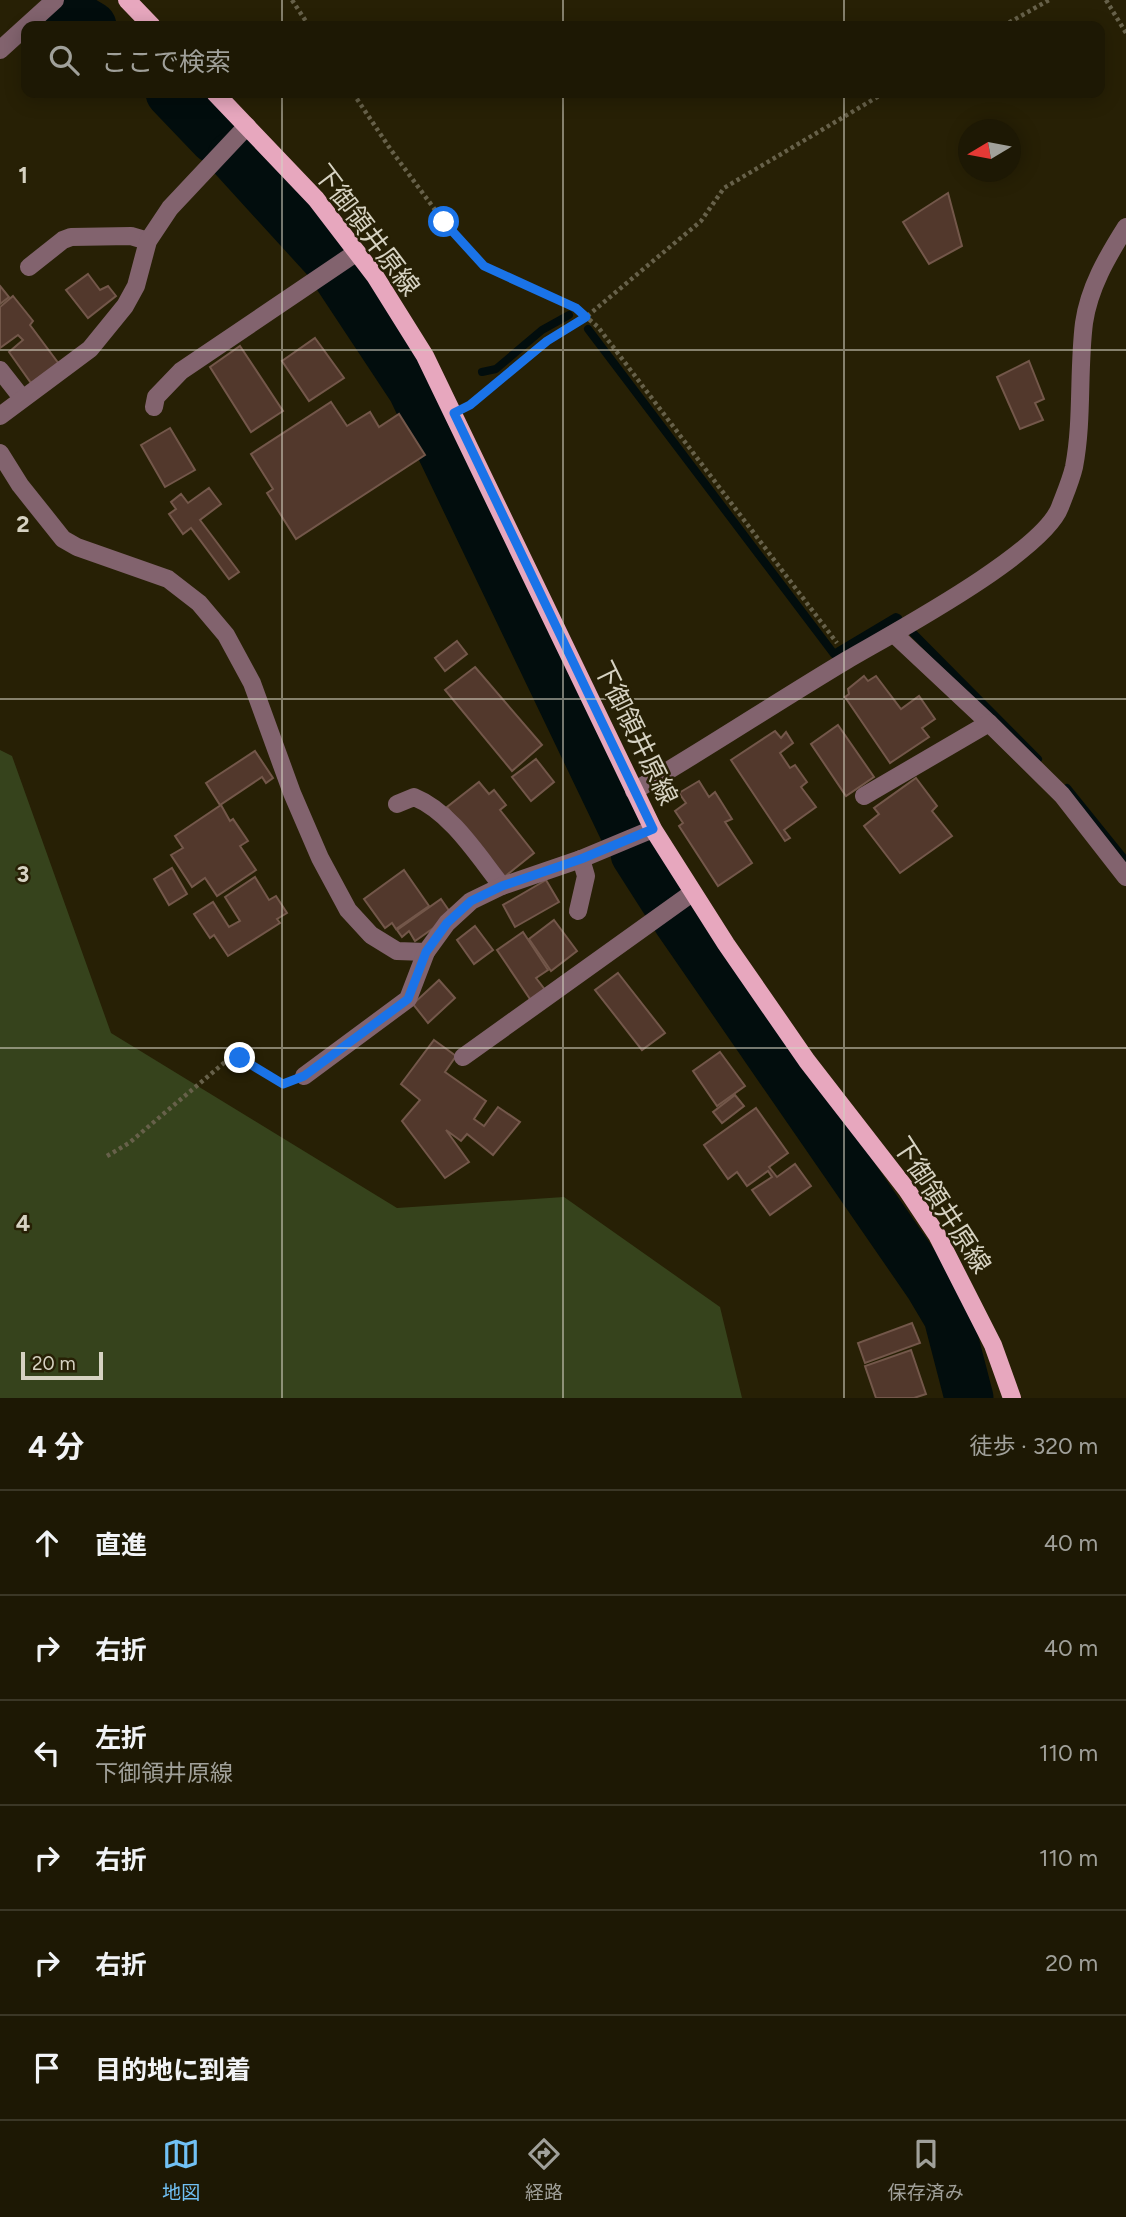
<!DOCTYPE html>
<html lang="ja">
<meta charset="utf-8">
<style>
:root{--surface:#1d1804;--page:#2a2513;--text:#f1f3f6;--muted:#a0a09a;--line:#3b3726;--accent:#71c1f5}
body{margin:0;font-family:Figtree,"Noto Sans JP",sans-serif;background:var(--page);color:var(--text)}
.compass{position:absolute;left:958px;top:119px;width:63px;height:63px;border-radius:50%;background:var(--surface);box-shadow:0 4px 18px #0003;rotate:260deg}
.scale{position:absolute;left:21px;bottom:18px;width:82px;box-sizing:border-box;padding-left:7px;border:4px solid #d6d2c2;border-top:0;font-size:19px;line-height:24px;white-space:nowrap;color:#d6d2c2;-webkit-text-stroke:5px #272005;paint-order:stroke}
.stop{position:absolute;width:21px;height:21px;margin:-16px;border:5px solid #1a73e8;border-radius:50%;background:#fff}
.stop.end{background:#1a73e8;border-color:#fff;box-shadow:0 2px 7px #0008}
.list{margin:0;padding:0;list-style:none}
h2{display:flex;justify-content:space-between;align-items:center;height:91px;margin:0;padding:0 28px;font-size:30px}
h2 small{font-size:23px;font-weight:400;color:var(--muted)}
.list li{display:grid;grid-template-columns:46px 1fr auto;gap:21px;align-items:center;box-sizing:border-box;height:105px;padding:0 28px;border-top:2px solid var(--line)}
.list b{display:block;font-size:26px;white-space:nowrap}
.list p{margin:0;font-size:23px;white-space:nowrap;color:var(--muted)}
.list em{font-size:23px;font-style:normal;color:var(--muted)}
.icon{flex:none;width:38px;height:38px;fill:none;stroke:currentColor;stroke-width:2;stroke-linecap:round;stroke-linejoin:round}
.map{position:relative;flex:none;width:1126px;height:1398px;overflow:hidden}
.search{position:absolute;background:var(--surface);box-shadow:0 4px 18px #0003;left:21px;right:21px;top:21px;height:77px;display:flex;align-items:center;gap:18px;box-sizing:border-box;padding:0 24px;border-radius:14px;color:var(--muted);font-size:26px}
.sheet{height:721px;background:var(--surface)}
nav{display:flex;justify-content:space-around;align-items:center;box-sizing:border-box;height:98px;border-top:2px solid var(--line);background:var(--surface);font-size:19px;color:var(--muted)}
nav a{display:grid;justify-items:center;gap:4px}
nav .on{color:var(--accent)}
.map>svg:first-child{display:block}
.green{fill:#36431c}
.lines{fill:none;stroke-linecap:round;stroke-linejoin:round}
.stream{stroke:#020d0d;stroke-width:8}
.river{stroke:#020d0d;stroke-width:49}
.building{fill:#52382c;stroke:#73574a;stroke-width:2}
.path{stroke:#67614a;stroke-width:4.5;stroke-dasharray:3.5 3.5;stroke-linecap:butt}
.minor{stroke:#82636e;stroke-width:18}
.major{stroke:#e7a7be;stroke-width:18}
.route{stroke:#1a73e8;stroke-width:9}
.grid{fill:none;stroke:#d6d2c2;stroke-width:2;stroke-opacity:0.55}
.labels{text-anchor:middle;stroke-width:5;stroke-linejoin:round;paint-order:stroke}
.street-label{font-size:26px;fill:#d6d2c2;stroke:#272005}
.grid-label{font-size:23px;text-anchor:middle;font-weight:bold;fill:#d6d2c2;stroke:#272005;stroke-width:5;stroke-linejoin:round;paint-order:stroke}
</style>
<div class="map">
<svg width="1126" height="1398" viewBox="0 0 1126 1398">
<rect width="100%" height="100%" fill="#272005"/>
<path class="green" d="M0,750L12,756L111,1033L397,1208L564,1197L720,1307L742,1398H0Z"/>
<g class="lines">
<g class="stream">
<path d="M588,329L834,654L896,617L898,618"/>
<path d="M482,372L496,369L542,330L569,315"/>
<path d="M914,634L1038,759"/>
<path d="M1067,788L1126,861"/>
</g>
<g class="river">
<path d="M64,9L92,26"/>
<path d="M170,93L214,139"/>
<path d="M232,156L326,259L412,389L624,831"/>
<path d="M635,854L665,901"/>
<path d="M677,920L929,1285L948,1317L969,1398"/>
</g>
</g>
<g class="building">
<path d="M948,193L962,246L929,264L903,222Z"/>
<path d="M88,274L100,290L108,286L116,296L88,318L66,290Z"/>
<path d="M0,286L9,297L0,304Z"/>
<path d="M13,296L33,321L30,325L59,364L31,383L9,352L23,340L18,335L0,348V307Z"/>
<path d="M315,338L344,378L309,401L282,361Z"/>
<path d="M240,346L283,411L251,432L210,367Z"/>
<path d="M1029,361L1044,399L1035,403L1043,420L1020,429L997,377Z"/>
<path d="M331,402L347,426L370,412L379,427L399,414L425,455L296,539L267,493L273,489L251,454Z"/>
<path d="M170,428L195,470L165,487L141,445Z"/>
<path d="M209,488L221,504L200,520L239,572L229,579L191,528L183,534L169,514L176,509L171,502L181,494L188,503Z"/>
<path d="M457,641L467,654L445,671L435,658Z"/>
<path d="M475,667L542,745L512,771L445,690Z"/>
<path d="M864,676L868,681L876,676L901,709L919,696L935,719L922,728L929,737L890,763L845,697L849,694L848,689Z"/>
<path d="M838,725L874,777L846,796L811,744Z"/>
<path d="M775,731L781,738L786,732L793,743L780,753L790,768L795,765L807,782L801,787L816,807L784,830L790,838L785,841L731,760Z"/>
<path d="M255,751L273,778L266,783L262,777L220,805L206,783Z"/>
<path d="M536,759L554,782L531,801L512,777Z"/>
<path d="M916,778L937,806L932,811L952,836L900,873L864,826L879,814L874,808Z"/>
<path d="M699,781L709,797L715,792L732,819L725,822L752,863L718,886L679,826L683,823L675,811L686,803L679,793Z"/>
<path d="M479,782L489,794L494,790L506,805L500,810L534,853L503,878L447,807Z"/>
<path d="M221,805L230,821L233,819L248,841L240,846L256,870L217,896L205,878L192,887L171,855L183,848L175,836Z"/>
<path d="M172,868L187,894L169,905L154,879Z"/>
<path d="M404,870L429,906L396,929L392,923L385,928L364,899Z"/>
<path d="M255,877L269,900L276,896L287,913L277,919L280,923L228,956L214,935L210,938L194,914L213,902L229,927L240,921L225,897Z"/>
<path d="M546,880L559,902L515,927L503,905Z"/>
<path d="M441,899L452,915L415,941L409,931L402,937L397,930Z"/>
<path d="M554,920L577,951L551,971L529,939Z"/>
<path d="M475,926L493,950L474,964L457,940Z"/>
<path d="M523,932L548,970L536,978L546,991L532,1002L497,950Z"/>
<path d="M618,973L665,1033L642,1050L595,990Z"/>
<path d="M439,980L455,998L428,1023L413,1004Z"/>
<path d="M434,1040L456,1056L445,1072L486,1101L474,1119L484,1126L498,1107L520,1122L493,1155L467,1134L461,1141L446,1130L469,1162L445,1178L402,1121L420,1100L401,1084Z"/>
<path d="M720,1052L745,1086L717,1106L693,1071Z"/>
<path d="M735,1095L744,1106L722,1123L713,1112Z"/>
<path d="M756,1108L788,1153L769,1167L777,1177L795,1164L811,1186L770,1215L752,1190L772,1177L768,1171L747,1186L737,1172L728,1179L704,1145Z"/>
<path d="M912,1323L920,1343L865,1363L858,1343Z"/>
<path d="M911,1350L926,1394L914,1398H876L865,1366Z"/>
</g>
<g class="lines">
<g class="path">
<path d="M292,0L309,26"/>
<path d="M1106,0L1126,33"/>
<path d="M1003,26L1049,0"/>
<path d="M353,93L391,150L444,222L484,266L576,308L598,327L837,643"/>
<path d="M470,404L547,341L586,317L701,221L724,188L884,93"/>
<path d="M107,1156L129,1143L225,1062L240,1058L284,1084"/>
</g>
<g class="minor">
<path d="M0,50L55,0"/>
<path d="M29,267L63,240L71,237L131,236L148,241"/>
<path d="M0,370L22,398"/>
<path d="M154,407L156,397L181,371L357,252"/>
<path d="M0,416L90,349L125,306L136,286L148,241L170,208L247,126"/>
<path d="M0,453L20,485L63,539L77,547L168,579L199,603L226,635L252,683L292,793L320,858L348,910L371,935L397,951L426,952"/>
<path d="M894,634L989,723L1062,795L1126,877"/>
<path d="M634,791C706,749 775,703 847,660C893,633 1043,553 1060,507C1065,494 1071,480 1074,467C1083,420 1078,371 1084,323C1089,288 1107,257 1126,227"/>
<path d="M864,796L989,723"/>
<path d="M397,804L414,797C451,812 478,856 502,886"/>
<path d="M578,911L586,876L581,859"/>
<path d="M463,1057L692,893"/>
<path d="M304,1076L408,999L426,952L447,923L471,901L502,886L581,859L653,829"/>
</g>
<g class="major">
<path d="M127,0L152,26"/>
<path d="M215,93L316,199L375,276L425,356L653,829L726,944L807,1061L907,1190L937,1235L993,1345L1012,1398"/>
</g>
</g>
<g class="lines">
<path class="route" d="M240,1058L283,1084L304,1076L408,999L426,952L447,923L471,901L502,886L581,859L653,829L454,413L470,405L547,341L586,317L576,308L484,266L444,222"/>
</g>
<path class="grid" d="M282,0V26M563,0V26M844,0V26M282,93V1398M563,93V1398M844,93V1398M0,350H1126M0,699H1126M0,1048H1126"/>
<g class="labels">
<g class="street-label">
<text transform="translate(367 230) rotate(53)" y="9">下御領井原線</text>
<text transform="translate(636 733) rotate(64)" y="9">下御領井原線</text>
<text transform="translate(942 1205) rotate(57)" y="9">下御領井原線</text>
</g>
</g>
<g class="grid-label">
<text x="23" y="183">1</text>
<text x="23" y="532">2</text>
<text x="23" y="882">3</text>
<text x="23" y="1231">4</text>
</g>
</svg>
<svg class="compass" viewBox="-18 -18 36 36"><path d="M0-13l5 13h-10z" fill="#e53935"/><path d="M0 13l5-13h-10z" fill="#a0a09a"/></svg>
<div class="scale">20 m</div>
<div class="stop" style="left:444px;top:222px"></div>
<div class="stop end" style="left:240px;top:1058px"></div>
<div class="search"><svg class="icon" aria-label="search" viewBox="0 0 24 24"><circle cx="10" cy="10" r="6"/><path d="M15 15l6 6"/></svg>ここで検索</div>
</div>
<section class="sheet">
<h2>4 分<small>徒歩 · 320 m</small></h2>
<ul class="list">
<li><svg class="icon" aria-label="ahead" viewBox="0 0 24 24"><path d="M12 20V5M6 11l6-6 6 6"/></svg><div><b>直進</b></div><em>40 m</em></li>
<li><svg class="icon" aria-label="right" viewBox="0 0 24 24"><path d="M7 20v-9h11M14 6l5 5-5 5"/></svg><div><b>右折</b></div><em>40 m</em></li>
<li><svg class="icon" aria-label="left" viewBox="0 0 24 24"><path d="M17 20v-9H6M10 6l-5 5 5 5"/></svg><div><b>左折</b><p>下御領井原線</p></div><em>110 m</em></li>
<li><svg class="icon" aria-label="right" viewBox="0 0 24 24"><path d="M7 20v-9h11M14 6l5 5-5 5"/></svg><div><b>右折</b></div><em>110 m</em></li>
<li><svg class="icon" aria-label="right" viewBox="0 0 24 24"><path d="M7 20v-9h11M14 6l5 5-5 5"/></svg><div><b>右折</b></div><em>20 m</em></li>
<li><svg class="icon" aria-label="arrive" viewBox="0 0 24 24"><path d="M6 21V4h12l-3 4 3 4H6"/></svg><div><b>目的地に到着</b></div></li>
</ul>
</section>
<nav>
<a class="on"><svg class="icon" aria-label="map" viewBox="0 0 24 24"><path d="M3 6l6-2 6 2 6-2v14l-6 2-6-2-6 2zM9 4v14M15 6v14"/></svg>地図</a>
<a><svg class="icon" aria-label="directions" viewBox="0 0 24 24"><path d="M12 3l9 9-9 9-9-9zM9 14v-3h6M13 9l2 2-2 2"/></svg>経路</a>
<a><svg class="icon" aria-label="saved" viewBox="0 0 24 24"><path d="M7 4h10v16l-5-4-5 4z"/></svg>保存済み</a>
</nav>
